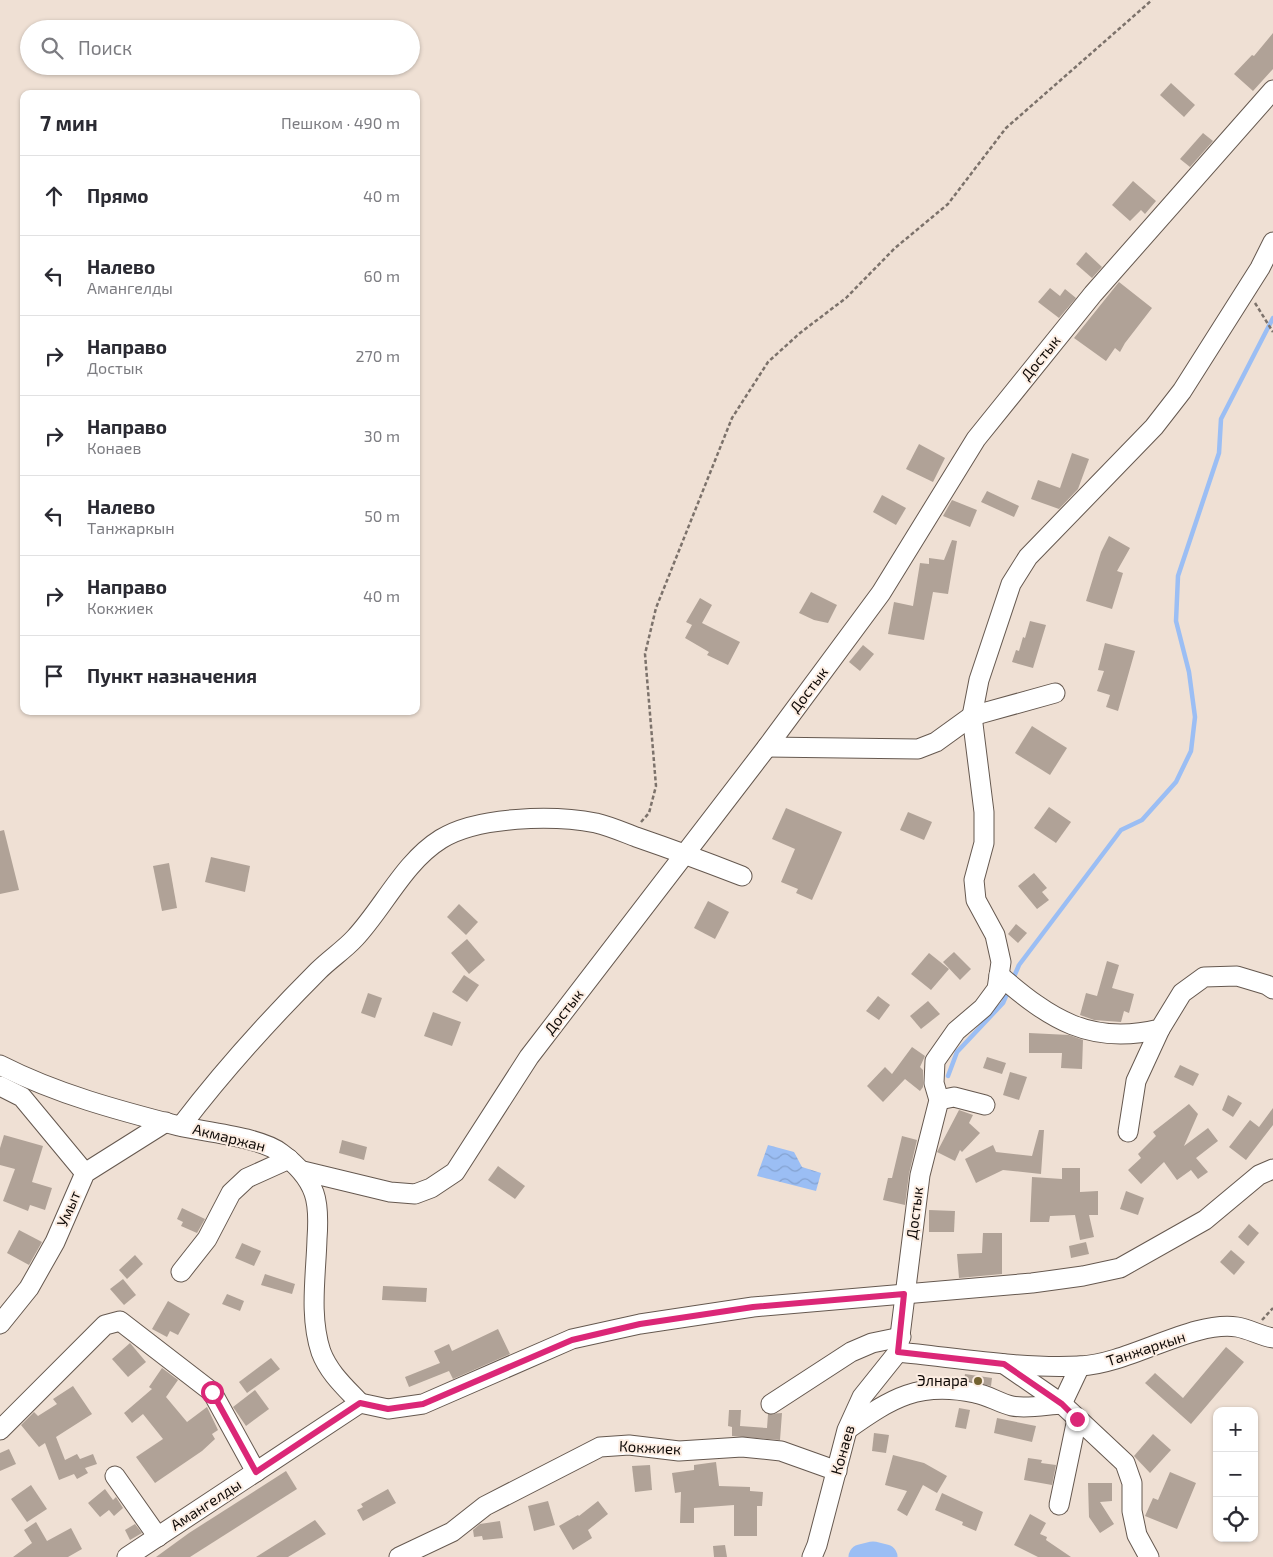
<!DOCTYPE html>
<html lang="ru">
<meta charset="utf-8">
<style>
:root{--surface:#fff;--page:#f2f2f3;--text:#2b2b33;--muted:#7c7c81;--line:#e1e1e2}
body{margin:0;font-family:"Exo 2",sans-serif;background:var(--page);color:var(--text)}
.controls{position:absolute;right:15px;bottom:15px;display:grid;overflow:hidden;border-radius:10px;box-shadow:0 1px 4px #0004}
.controls button{width:45px;height:45px;display:grid;place-items:center;padding:0;border:0;border-bottom:1px solid var(--line);background:var(--surface);color:var(--text);font:25px sans-serif}
.stop{position:absolute;width:15px;height:15px;margin:-11px;border:4px solid #db2777;border-radius:50%;background:#fff}
.stop.end{background:#db2777;border-color:#fff;box-shadow:0 1px 5px #0008}
.list{margin:0;padding:0;list-style:none}
h2{display:flex;justify-content:space-between;align-items:center;height:65px;margin:0;padding:0 20px;font-size:21px}
h2 small{font-size:16px;font-weight:400;color:var(--muted)}
.list li{display:grid;grid-template-columns:32px 1fr auto;gap:15px;align-items:center;box-sizing:border-box;height:80px;padding:0 20px;border-top:1px solid var(--line)}
.list b{display:block;font-size:19px;white-space:nowrap}
.list p{margin:0;font-size:16px;white-space:nowrap;color:var(--muted)}
.list em{font-size:16px;font-style:normal;color:var(--muted)}
.icon{flex:none;width:28px;height:28px;fill:none;stroke:currentColor;stroke-width:2;stroke-linecap:round;stroke-linejoin:round}
.map{position:relative;flex:none;width:1273px;height:1557px;overflow:hidden}
.search{position:absolute;background:var(--surface);box-shadow:0 1px 4px #0004;left:20px;top:20px;width:400px;height:55px;display:flex;align-items:center;gap:12px;box-sizing:border-box;padding:0 18px;border-radius:28px;color:var(--muted);font-size:19px}
.panel{position:absolute;background:var(--surface);box-shadow:0 1px 4px #0004;left:20px;top:90px;width:400px;height:625px;border-radius:10px}
.map>svg:first-child{display:block}
.water{fill:url(#water-waves)}
.lines{fill:none;stroke-linecap:round;stroke-linejoin:round}
.stream{stroke:#9bbef4;stroke-width:4.5}
.river{stroke:#9bbef4;stroke-width:25}
.building{fill:#b0a297}
.minor-casing{stroke:#65584f;stroke-width:21}
.path{stroke:#7c726b;stroke-width:2.5;stroke-dasharray:4 2.5;stroke-linecap:butt}
.minor{stroke:#fff;stroke-width:19}
.route{stroke:#db2777;stroke-width:6}
.poi-dot{fill:#746331;stroke:#fcede2;stroke-width:2}
.labels{text-anchor:middle;stroke-width:4;stroke-linejoin:round;paint-order:stroke}
.street-label{font-size:15px;fill:#0f0a07;stroke:#fcede2}
.poi-label{font-size:15px;fill:#0f0a07;stroke:#fcede2;text-anchor:end}
</style>
<div class="map">
<svg width="1273" height="1557" viewBox="0 0 1273 1557">
<defs>
<pattern id="water-waves" width="16" height="10" patternUnits="userSpaceOnUse" patternTransform="scale(1.25)"><rect width="16" height="10" fill="#9bbef4"/><path d="M0 5q4-4 8 0t8 0" fill="none" stroke="#84a2d0"/></pattern>
</defs>
<rect width="100%" height="100%" fill="#efe0d4"/>
<path class="water" d="M768,1145L794,1152L802,1167L821,1173L816,1191L757,1176Z"/>
<g class="lines">
<g class="stream">
<path d="M1013,979L1019,965L1121,830L1142,820L1176,782L1191,751L1195,717L1189,672L1176,621L1178,576L1219,453L1221,419L1273,318"/>
<path d="M948,1076L957,1052L1003,1003L1009,989"/>
</g>
<path class="river" d="M861,1557L873,1554L885,1557"/>
</g>
<g class="building">
<path d="M1273,33V69L1253,91L1234,74L1252,55L1254,56Z"/>
<path d="M1171,83L1195,105L1184,117L1160,95Z"/>
<path d="M1203,133L1213,141L1190,167L1180,159Z"/>
<path d="M1133,181L1156,201L1145,214L1141,210L1130,221L1112,205Z"/>
<path d="M1086,252L1102,267L1092,278L1076,264Z"/>
<path d="M1119,282L1152,308L1125,343L1120,352L1115,348L1106,361L1074,338Z"/>
<path d="M1050,288L1060,296L1065,289L1076,298L1059,318L1038,302Z"/>
<path d="M919,444L945,458L933,482L906,469Z"/>
<path d="M1072,453L1089,459L1078,489L1059,509L1031,499L1038,480L1060,488Z"/>
<path d="M987,491L1019,506L1014,517L981,502Z"/>
<path d="M882,495L906,508L896,525L873,512Z"/>
<path d="M952,500L977,510L970,527L943,516Z"/>
<path d="M1109,536L1130,548L1117,571L1123,573L1112,609L1086,601L1101,552Z"/>
<path d="M952,540L957,541L948,594L933,592L924,640L888,634L894,602L913,606L920,563L929,564V558L944,560Z"/>
<path d="M811,592L837,605L828,623L814,620L799,613Z"/>
<path d="M700,598L712,605L702,623L740,642L728,665L707,655L709,652L685,638L692,625L686,622Z"/>
<path d="M1030,621L1046,625L1033,668L1012,662L1016,650L1019,651L1023,637L1025,638Z"/>
<path d="M1105,643L1135,651L1118,711L1106,707L1110,695L1097,691L1104,671L1098,670Z"/>
<path d="M863,645L874,654L860,671L849,662Z"/>
<path d="M1032,726L1067,748L1050,775L1015,753Z"/>
<path d="M1049,807L1071,822L1056,843L1034,828Z"/>
<path d="M786,808L842,832L812,900L796,893L798,889L781,882L795,849L772,839Z"/>
<path d="M908,812L932,822L924,840L900,830Z"/>
<path d="M4,830L19,890L0,894V831Z"/>
<path d="M211,857L250,866L245,892L205,882Z"/>
<path d="M169,863L177,908L162,911L153,866Z"/>
<path d="M1034,873L1047,888L1042,892L1049,900L1037,909L1018,886Z"/>
<path d="M708,901L729,912L715,939L694,928Z"/>
<path d="M459,904L478,922L466,935L447,917Z"/>
<path d="M1016,924L1027,933L1018,943L1008,934Z"/>
<path d="M467,939L485,960L469,974L451,953Z"/>
<path d="M954,952L971,969L960,980L943,962Z"/>
<path d="M929,953L949,969L931,990L911,974Z"/>
<path d="M1107,961L1119,965L1112,988L1134,994L1129,1013L1124,1011L1121,1022L1094,1020L1080,1015L1086,993L1097,996Z"/>
<path d="M464,975L479,985L467,1002L452,992Z"/>
<path d="M368,993L382,998L375,1018L361,1013Z"/>
<path d="M878,996L890,1005L879,1020L866,1011Z"/>
<path d="M928,1001L940,1014L921,1029L910,1016Z"/>
<path d="M433,1012L461,1022L452,1046L424,1036Z"/>
<path d="M1029,1033L1069,1035L1083,1040L1082,1069L1061,1068L1062,1053H1029Z"/>
<path d="M912,1047L925,1056L920,1067L923,1070V1087L920,1091L905,1079L883,1102L867,1086L885,1067L892,1074Z"/>
<path d="M987,1057L1006,1063L1002,1074L983,1068Z"/>
<path d="M1180,1065L1199,1074L1193,1086L1174,1077Z"/>
<path d="M1010,1072L1027,1077L1019,1100L1003,1095Z"/>
<path d="M1228,1095L1242,1103L1233,1117L1222,1110Z"/>
<path d="M1189,1104L1198,1114L1184,1146L1208,1128L1218,1141L1196,1158L1208,1172L1198,1179L1191,1170L1177,1180L1164,1162L1141,1184L1128,1170L1141,1158L1138,1154L1156,1136L1153,1132Z"/>
<path d="M1273,1108V1125L1246,1160L1229,1147L1250,1120L1259,1127Z"/>
<path d="M959,1110L973,1115L969,1123L980,1133L962,1152L960,1150L955,1161L937,1152Z"/>
<path d="M1039,1130H1044L1041,1174L1003,1170L976,1183L965,1159L993,1145L996,1152L1032,1156Z"/>
<path d="M4,1135L43,1146L32,1182L52,1188L45,1210L30,1205L28,1211L3,1201L15,1169L0,1165V1148Z"/>
<path d="M902,1136L917,1140L909,1174L905,1205L883,1200L888,1178H892Z"/>
<path d="M342,1140L367,1147L364,1160L339,1153Z"/>
<path d="M498,1166L525,1186L515,1199L488,1180Z"/>
<path d="M1062,1168H1080V1192L1098,1191V1215H1089L1094,1237L1080,1240L1075,1215L1050,1216L1049,1222H1030L1032,1177L1062,1179Z"/>
<path d="M1126,1191L1144,1198L1138,1215L1120,1209Z"/>
<path d="M182,1208L205,1219L197,1233L181,1226L183,1222L177,1219Z"/>
<path d="M929,1210L955,1211L954,1232H929Z"/>
<path d="M1249,1224L1259,1233L1248,1246L1238,1237Z"/>
<path d="M19,1230L42,1242L29,1265L7,1253Z"/>
<path d="M983,1233H1002V1274L959,1278L957,1254L982,1253Z"/>
<path d="M1086,1242L1089,1254L1071,1258L1069,1246Z"/>
<path d="M242,1243L261,1251L254,1266L235,1258Z"/>
<path d="M1231,1250L1245,1262L1234,1275L1220,1262Z"/>
<path d="M135,1255L143,1264L127,1279L119,1270Z"/>
<path d="M265,1274L295,1284L292,1294L261,1285Z"/>
<path d="M123,1279L136,1295L124,1305L110,1289Z"/>
<path d="M383,1286L427,1288L426,1302L382,1300Z"/>
<path d="M227,1294L244,1301L240,1311L222,1304Z"/>
<path d="M168,1301L190,1314L178,1335L170,1331L167,1337L152,1329Z"/>
<path d="M498,1329L510,1354L453,1379L449,1371L409,1387L405,1377L440,1363L434,1351L449,1344L452,1351Z"/>
<path d="M130,1343L146,1362L128,1377L112,1359Z"/>
<path d="M1226,1347L1244,1362L1191,1424L1145,1383L1155,1373L1183,1398Z"/>
<path d="M271,1358L280,1369L247,1393L239,1382Z"/>
<path d="M162,1368L178,1380L166,1397L187,1422L207,1407L218,1430L212,1434L215,1439L202,1451L155,1483L136,1457L163,1439L143,1414L132,1423L124,1413L152,1389L149,1387Z"/>
<path d="M965,1374L992,1378L991,1386L964,1380Z"/>
<path d="M73,1386L92,1414L56,1437L65,1460L77,1454L80,1459L93,1454L97,1464L85,1468L88,1473L77,1479L74,1474L59,1480L45,1443L39,1447L21,1425L34,1412L38,1416L57,1404L53,1399Z"/>
<path d="M255,1390L269,1409L246,1426L233,1407Z"/>
<path d="M959,1408L970,1410L966,1429L955,1427Z"/>
<path d="M729,1410H741L740,1426L767,1428L768,1414L782,1413L780,1440L732,1436V1427L728,1426Z"/>
<path d="M997,1418L1036,1426L1032,1442L994,1433Z"/>
<path d="M874,1433L889,1435L886,1453L872,1451Z"/>
<path d="M1153,1434L1171,1450L1150,1473L1134,1456Z"/>
<path d="M9,1449L16,1464L0,1471V1453Z"/>
<path d="M893,1455L924,1463L947,1476L937,1493L923,1485L907,1516L897,1510L907,1491L885,1485Z"/>
<path d="M1028,1458L1042,1460L1041,1463L1056,1465L1052,1485L1024,1480Z"/>
<path d="M716,1462L719,1486L750,1487V1491L763,1492L762,1506H757V1536H734V1505L694,1508V1523H680L681,1492L675,1493L672,1473L694,1470V1465Z"/>
<path d="M650,1465L652,1490L635,1492L632,1466Z"/>
<path d="M286,1471L297,1489L190,1557H156L189,1533Z"/>
<path d="M1170,1472L1196,1483L1177,1529L1145,1516L1153,1498L1158,1500Z"/>
<path d="M1088,1483H1112V1501L1100,1502L1114,1524L1100,1533L1089,1517Z"/>
<path d="M31,1485L47,1509L27,1522L11,1499Z"/>
<path d="M105,1489L113,1500L116,1497L123,1508L114,1516L109,1510L100,1517L88,1503Z"/>
<path d="M388,1489L396,1503L363,1521L357,1510L363,1507L361,1504Z"/>
<path d="M942,1493L983,1512L976,1531L962,1525L963,1522L935,1510Z"/>
<path d="M548,1501L555,1525L534,1531L528,1506Z"/>
<path d="M598,1501L608,1514L588,1530L592,1538L573,1550L559,1526L578,1515L579,1516Z"/>
<path d="M1030,1514L1046,1523L1040,1534L1047,1537L1046,1540L1071,1557H1038L1014,1545Z"/>
<path d="M315,1520L326,1534L288,1557H256Z"/>
<path d="M500,1521L503,1538L483,1540L482,1536L474,1537L473,1530L480,1524Z"/>
<path d="M36,1522L47,1541L71,1528L82,1549L68,1557H13L32,1543L24,1530Z"/>
<path d="M135,1524L142,1533L130,1540L125,1530Z"/>
<path d="M725,1545L727,1557H714L713,1546Z"/>
</g>
<g class="lines">
<g class="minor-casing">
<g id="minor">
<path d="M767,747L918,749L936,742L972,716L1055,693"/>
<path d="M999,975C1050,1019 1090,1046 1160,1029L1182,993L1204,977L1237,976L1267,985L1273,989"/>
<path d="M0,1065C57,1094 117,1110 179,1126C206,1132 260,1137 281,1153C296,1164 308,1176 314,1193C319,1207 318,1225 317,1239C316,1275 309,1316 321,1352C329,1373 345,1387 360,1403"/>
<path d="M0,1086L22,1097L85,1173"/>
<path d="M939,1100L954,1097L985,1105"/>
<path d="M181,1126C223,1071 269,1020 318,971C330,959 344,950 355,938C384,907 404,862 441,839C478,816 554,815 596,823C609,826 623,832 636,837C671,849 706,862 742,876"/>
<path d="M1128,1132L1136,1081L1160,1029"/>
<path d="M303,1171L390,1192L415,1194L431,1188L455,1172L529,1057L767,747L881,593L976,439L1093,294L1273,90"/>
<path d="M181,1272L207,1239L231,1193L247,1178L289,1159"/>
<path d="M0,1324L29,1288L55,1242L85,1173L166,1122"/>
<path d="M898,1352C958,1358 1020,1369 1080,1366C1129,1364 1193,1320 1237,1327C1249,1329 1261,1336 1273,1338"/>
<path d="M1004,1364L1062,1404L1125,1463L1132,1483V1511L1137,1535L1149,1557"/>
<path d="M360,1403L388,1409L423,1404L572,1339L640,1324L753,1307L1032,1283L1083,1276L1120,1268L1205,1220L1259,1175L1273,1169"/>
<path d="M771,1404L851,1352L872,1343L901,1337"/>
<path d="M848,1429C892,1398 919,1381 975,1393C988,1395 999,1403 1012,1406C1026,1409 1046,1405 1062,1404L1080,1366"/>
<path d="M0,1430L105,1325L120,1321L212,1392L256,1472"/>
<path d="M115,1476L158,1537"/>
<path d="M1059,1505L1077,1419"/>
<path d="M127,1557L360,1403"/>
<path d="M399,1557L452,1532L485,1506L600,1447L629,1445L679,1451L742,1447L781,1451L837,1471"/>
<path d="M812,1557L817,1545L847,1430L862,1397L898,1352L920,1175L939,1100L934,1083L935,1061L956,1031L983,1008L997,989L1001,962L995,935L976,900L974,880L984,843V812L972,716L979,680L1011,584L1028,557L1154,427L1182,391L1260,268L1273,242"/>
</g>
</g>
<g class="path">
<path d="M1255,303L1273,332"/>
<path d="M641,822L649,813L656,786L645,654L656,608L732,418L768,362L800,333L846,298L895,248L948,204L1006,128L1152,0"/>
<path d="M1262,1320L1273,1308"/>
</g>
<use href="#minor" class="minor"/>
</g>
<g class="lines">
<path class="route" d="M212,1392L256,1472L360,1403L388,1409L423,1404L572,1340L640,1324L753,1307L904,1294L898,1352L1004,1364L1062,1404L1077,1419"/>
</g>
<circle class="poi-dot" cx="978" cy="1381" r="5"/>
<g class="labels">
<g class="street-label">
<text transform="translate(1041 358) rotate(-51)" y="5">Достык</text>
<text transform="translate(809 690) rotate(-53)" y="5">Достык</text>
<text transform="translate(564 1012) rotate(-52)" y="5">Достык</text>
<text transform="translate(229 1138) rotate(14)" y="5">Акмаржан</text>
<text transform="translate(69 1209) rotate(-67)" y="5">Умыт</text>
<text transform="translate(915 1213) rotate(-83)" y="5">Достык</text>
<text transform="translate(1146 1349) rotate(-18)" y="5">Танжаркын</text>
<text transform="translate(650 1448) rotate(3)" y="5">Кокжиек</text>
<text transform="translate(843 1450) rotate(-74)" y="5">Конаев</text>
<text transform="translate(206 1505) rotate(-33)" y="5">Амангелды</text>
</g>
<g class="poi-label">
<text x="968" y="1386">Элнара</text>
</g>
</g>
</svg>
<div class="controls">
<button>+</button>
<button>−</button>
<button><svg class="icon" aria-label="locate" viewBox="0 0 24 24"><circle cx="12" cy="12" r="6"/><path d="M12 2v4M12 18v4M2 12h4M18 12h4"/></svg></button>
</div>
<div class="stop" style="left:212px;top:1392px"></div>
<div class="stop end" style="left:1077px;top:1419px"></div>
<div class="search"><svg class="icon" aria-label="search" viewBox="0 0 24 24"><circle cx="10" cy="10" r="6"/><path d="M15 15l6 6"/></svg>Поиск</div>
<section class="panel">
<h2>7 мин<small>Пешком · 490 m</small></h2>
<ul class="list">
<li><svg class="icon" aria-label="ahead" viewBox="0 0 24 24"><path d="M12 20V5M6 11l6-6 6 6"/></svg><div><b>Прямо</b></div><em>40 m</em></li>
<li><svg class="icon" aria-label="left" viewBox="0 0 24 24"><path d="M17 20v-9H6M10 6l-5 5 5 5"/></svg><div><b>Налево</b><p>Амангелды</p></div><em>60 m</em></li>
<li><svg class="icon" aria-label="right" viewBox="0 0 24 24"><path d="M7 20v-9h11M14 6l5 5-5 5"/></svg><div><b>Направо</b><p>Достык</p></div><em>270 m</em></li>
<li><svg class="icon" aria-label="right" viewBox="0 0 24 24"><path d="M7 20v-9h11M14 6l5 5-5 5"/></svg><div><b>Направо</b><p>Конаев</p></div><em>30 m</em></li>
<li><svg class="icon" aria-label="left" viewBox="0 0 24 24"><path d="M17 20v-9H6M10 6l-5 5 5 5"/></svg><div><b>Налево</b><p>Танжаркын</p></div><em>50 m</em></li>
<li><svg class="icon" aria-label="right" viewBox="0 0 24 24"><path d="M7 20v-9h11M14 6l5 5-5 5"/></svg><div><b>Направо</b><p>Кокжиек</p></div><em>40 m</em></li>
<li><svg class="icon" aria-label="arrive" viewBox="0 0 24 24"><path d="M6 21V4h12l-3 4 3 4H6"/></svg><div><b>Пункт назначения</b></div></li>
</ul>
</section>
</div>
